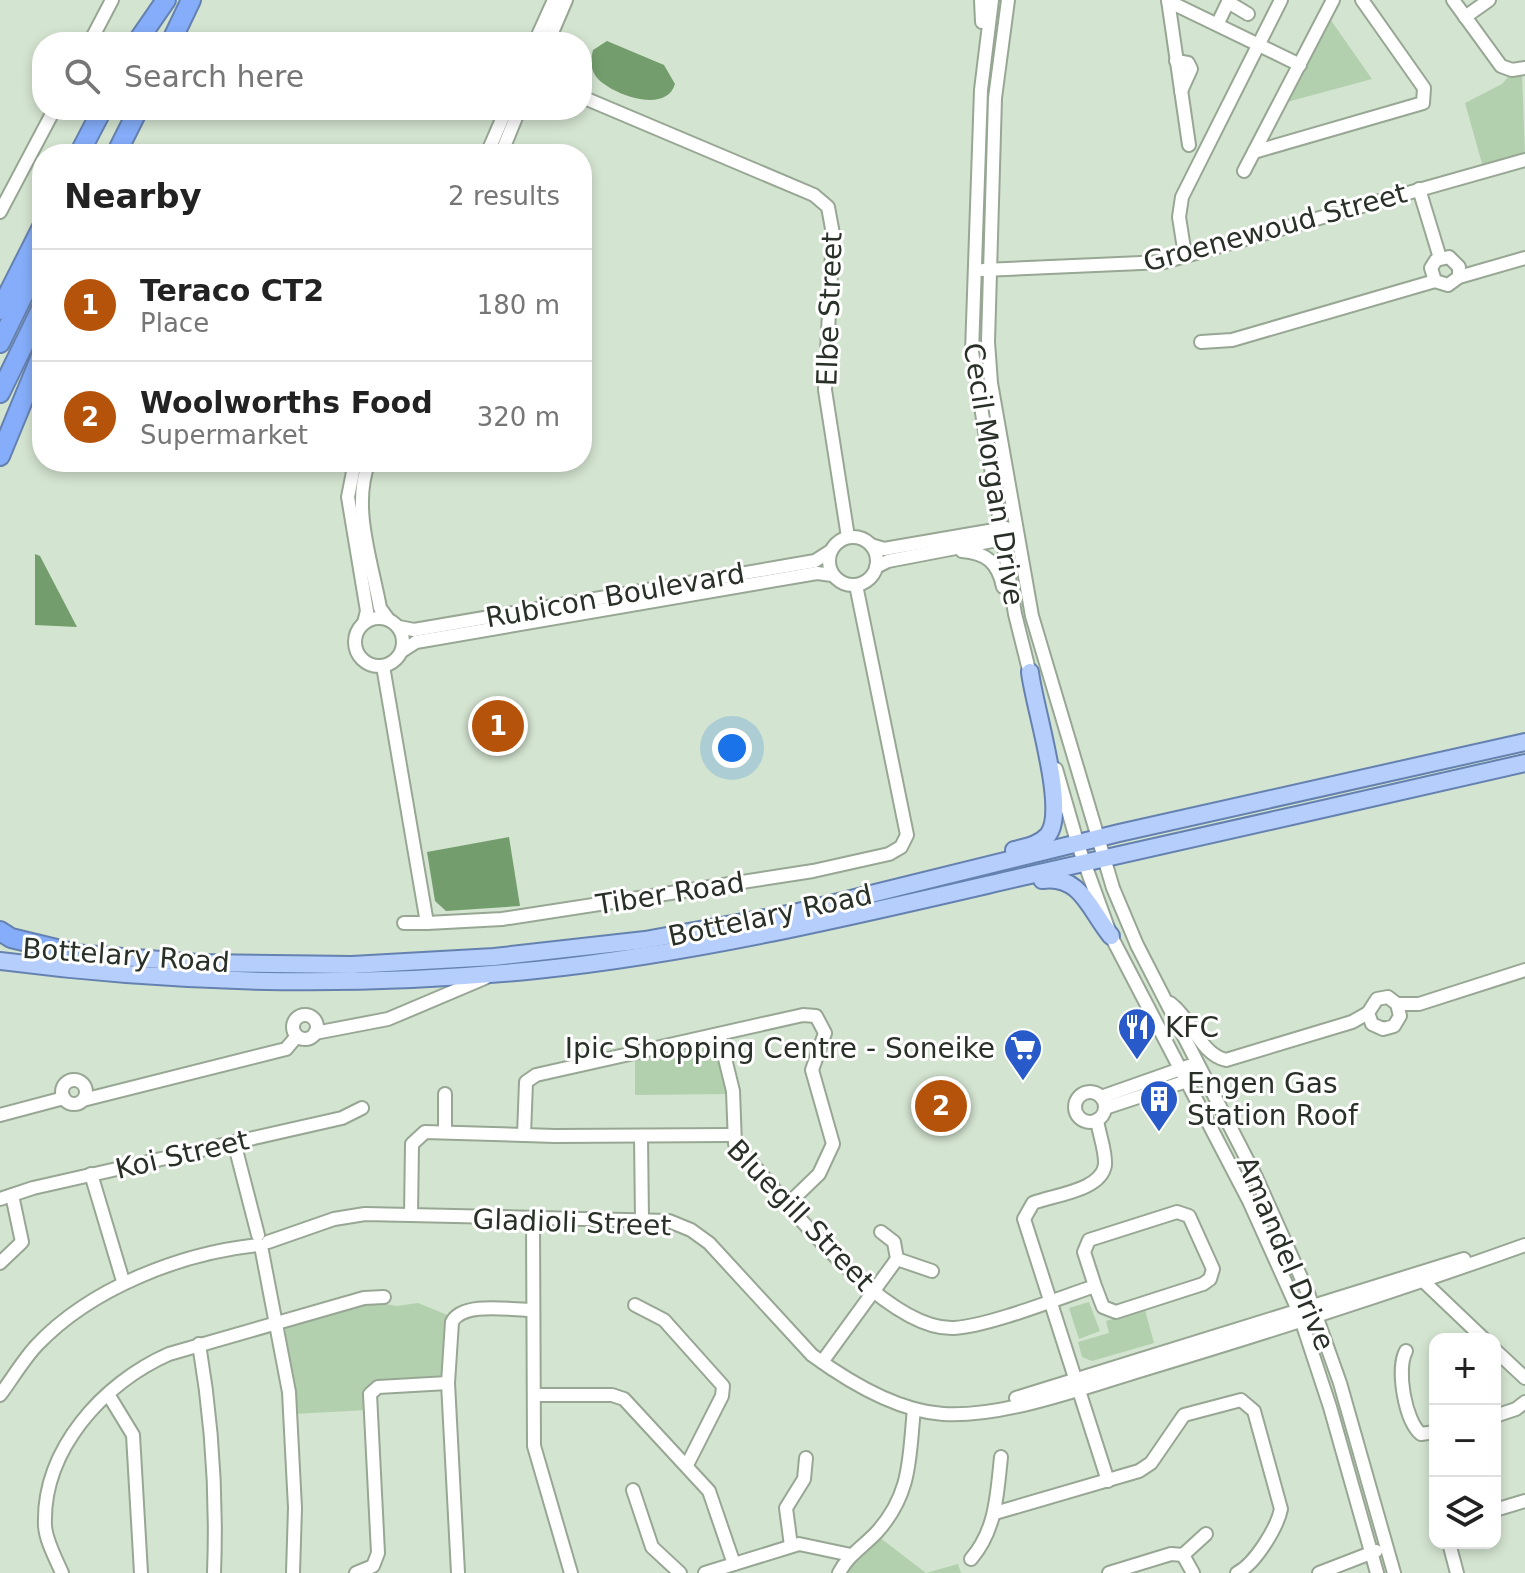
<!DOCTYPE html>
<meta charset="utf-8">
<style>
:root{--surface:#fff;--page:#f6f6f6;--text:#222;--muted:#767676;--line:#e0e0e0;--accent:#b45309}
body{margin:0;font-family:"DejaVu Sans",sans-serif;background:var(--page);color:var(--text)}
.controls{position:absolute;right:24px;bottom:24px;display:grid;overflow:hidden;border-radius:16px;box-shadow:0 4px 12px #0003}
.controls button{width:72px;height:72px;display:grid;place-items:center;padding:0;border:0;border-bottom:2px solid var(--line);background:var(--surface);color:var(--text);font:40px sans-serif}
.you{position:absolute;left:732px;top:748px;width:28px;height:28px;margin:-20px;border:6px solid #fff;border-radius:50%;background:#1a73e8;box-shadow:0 0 0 12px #1a73e833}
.badge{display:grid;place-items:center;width:52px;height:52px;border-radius:50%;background:var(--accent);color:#fff;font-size:26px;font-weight:700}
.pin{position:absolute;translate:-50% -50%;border:4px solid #fff;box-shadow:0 2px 8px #0006}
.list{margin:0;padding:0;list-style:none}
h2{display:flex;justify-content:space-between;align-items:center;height:104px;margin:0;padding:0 32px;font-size:34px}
h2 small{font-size:26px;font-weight:400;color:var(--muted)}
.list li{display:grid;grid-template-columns:52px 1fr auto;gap:24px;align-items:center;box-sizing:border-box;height:112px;padding:0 32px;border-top:2px solid var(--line)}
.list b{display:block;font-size:30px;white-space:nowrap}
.list p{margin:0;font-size:26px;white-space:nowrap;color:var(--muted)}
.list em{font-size:26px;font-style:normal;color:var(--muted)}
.icon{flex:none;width:44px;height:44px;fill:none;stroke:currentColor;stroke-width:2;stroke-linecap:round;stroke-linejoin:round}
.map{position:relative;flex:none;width:1525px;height:1573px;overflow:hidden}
.search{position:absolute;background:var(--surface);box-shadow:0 4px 12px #0003;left:32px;top:32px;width:560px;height:88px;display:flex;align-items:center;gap:20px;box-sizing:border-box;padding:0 28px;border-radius:32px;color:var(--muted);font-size:30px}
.panel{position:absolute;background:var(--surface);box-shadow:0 4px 12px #0003;left:32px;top:144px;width:560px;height:328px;border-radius:32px}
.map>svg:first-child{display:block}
.green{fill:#b2d0ad}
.water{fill:#749d6d}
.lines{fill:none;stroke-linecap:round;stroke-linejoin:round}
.minor-casing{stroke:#97a794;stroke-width:16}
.major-casing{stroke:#6581b0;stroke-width:20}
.highway-casing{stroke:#6581b0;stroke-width:22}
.minor{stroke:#fff;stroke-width:12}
.major{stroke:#b6cefb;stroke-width:16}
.highway{stroke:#85adf9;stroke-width:18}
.labels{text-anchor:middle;stroke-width:6;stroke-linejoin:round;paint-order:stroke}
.street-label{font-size:28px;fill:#293028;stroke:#fff}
.poi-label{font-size:28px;fill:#293028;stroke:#fff;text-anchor:start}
</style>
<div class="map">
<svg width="1525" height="1573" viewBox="0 0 1525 1573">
<rect width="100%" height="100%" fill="#d3e4d0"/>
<g class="green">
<path d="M1330,19L1372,79L1287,102L1285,101Z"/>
<path d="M1522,74L1525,155L1483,167L1465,103L1502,84L1510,75Z"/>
<path d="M713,1041L717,1043L729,1094L635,1095V1057Z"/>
<path d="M367,1301L397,1306L418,1303L450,1316L444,1374L437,1379L380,1383L367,1410L294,1414L285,1327Z"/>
<path d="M1089,1302L1100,1331L1079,1339L1069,1308Z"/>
<path d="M1145,1310L1154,1343L1092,1361L1082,1357L1078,1342L1109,1333L1106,1321Z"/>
<path d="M879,1537L926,1573L958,1564L961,1573H844Z"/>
</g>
<g class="water">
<path d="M607,41L664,65L675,84C665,117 604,91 595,75C590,67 591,58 593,50Z"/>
<path d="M35,554L40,556L77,627L35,625Z"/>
<path d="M509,837L520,906L446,911L435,901L427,852Z"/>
</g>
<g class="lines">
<g class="minor-casing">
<g id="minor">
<path d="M981,0L982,22"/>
<path d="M992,0L981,90L972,352L1015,614L1031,678"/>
<path d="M1008,0L995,98L988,342L991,383L1032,616L1113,888L1137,945L1256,1177L1308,1293L1340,1383L1394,1573"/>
<path d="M1168,0L1189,145"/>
<path d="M1453,0L1501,66L1512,70L1525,68"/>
<path d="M1168,1L1300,65"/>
<path d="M1228,2L1248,14"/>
<path d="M1465,17L1489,0"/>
<path d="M1218,23L1229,0"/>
<path d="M90,42L112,0"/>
<path d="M535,42L554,0"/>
<path d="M548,42L566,0"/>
<path d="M1176,61L1188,63L1191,69L1181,91"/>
<path d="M582,97L814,195L828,207L833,234L825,390L848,537"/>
<path d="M1254,152L1423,103L1424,88L1362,0"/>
<path d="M487,154L506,110"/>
<path d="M501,154L519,110"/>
<path d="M1244,171L1333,0"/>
<path d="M1419,189L1440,258"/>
<path d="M0,212L54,110"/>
<path d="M1185,255L1179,217L1182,197L1281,0"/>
<path d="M983,270L1164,262L1525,160"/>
<path d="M1459,277V267L1449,257L1436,260L1431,268L1435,281L1448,285L1459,277L1525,258"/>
<path d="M1201,342L1232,340L1435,281"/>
<path d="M355,462L348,497L367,611L364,623"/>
<path d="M369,462C351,506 372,563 380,608L388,619"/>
<circle cx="853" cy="561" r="24"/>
<path d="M871,545L884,549L1006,528"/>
<path d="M962,551C986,553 998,562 1003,587"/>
<path d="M876,567L888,561L1008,538"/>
<circle cx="379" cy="642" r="24"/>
<path d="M399,627L414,630L815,561L829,552"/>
<path d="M402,651L416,642L817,573L832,575"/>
<path d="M383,666L427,923L502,919L813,871L889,854L901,847L907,835L856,585"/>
<path d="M1056,769L1078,845L1111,936L1249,1201L1298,1310L1330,1407L1377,1573"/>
<path d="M404,923H427"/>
<path d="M1170,1003C1191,1018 1200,1054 1226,1060L1352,1022L1368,1013"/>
<path d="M1397,1004L1400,1016L1394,1026L1383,1029L1372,1024L1368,1013L1377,999L1388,997L1397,1004H1419L1525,970"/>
<circle cx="305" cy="1027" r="12"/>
<path d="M315,1033L388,1019L485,978"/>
<path d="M719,1034L733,1091L735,1144C781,1194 882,1331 954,1328C989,1326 1059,1298 1095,1286L1084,1252L1089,1240L1177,1212L1189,1216L1213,1269L1210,1279L1203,1284L1116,1312L1103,1307L1095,1286"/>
<circle cx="74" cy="1092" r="12"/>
<circle cx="1090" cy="1107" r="15"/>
<path d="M1101,1097L1189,1066"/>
<path d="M83,1100L286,1049L297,1036"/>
<path d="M1105,1108L1193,1079"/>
<path d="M0,1115L64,1098"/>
<path d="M1097,1120C1099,1134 1106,1151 1105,1165C1101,1191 1053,1195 1033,1203L1024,1219L1108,1481"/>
<path d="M445,1132V1094"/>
<path d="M524,1135L526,1082L536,1075L803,1015L816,1016L825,1033L812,1070L833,1144L819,1174L789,1203"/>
<path d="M641,1136L642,1220"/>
<path d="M234,1142L258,1235"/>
<path d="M91,1174L123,1281"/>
<path d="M0,1199L33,1188L342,1118L362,1108"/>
<path d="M411,1215L412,1144L425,1132L555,1136L732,1135"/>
<path d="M533,1220L534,1446L571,1573"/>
<path d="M881,1232L894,1242L897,1259"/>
<path d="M268,1242L334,1219L365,1214L669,1221L691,1230L709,1243L812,1355C849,1382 897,1411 943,1414C1001,1418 1083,1388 1139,1371C1269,1332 1397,1291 1525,1245"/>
<path d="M261,1246L289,1392L295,1508L293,1573"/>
<path d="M0,1263L22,1242L12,1195"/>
<path d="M1420,1278L1484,1339"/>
<path d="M635,1305L664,1320L723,1386L722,1396L687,1465"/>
<path d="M199,1344C212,1420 217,1496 214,1573"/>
<path d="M1495,1350L1525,1378"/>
<path d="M1406,1351C1396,1369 1405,1421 1421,1434L1435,1432"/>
<path d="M822,1362L897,1259L932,1271"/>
<path d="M108,1394L133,1435L141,1573"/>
<path d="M0,1395C12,1379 23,1360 37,1345C91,1288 181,1253 258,1245"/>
<path d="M534,1395H612L624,1399L709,1491L734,1564"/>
<path d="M1016,1398L1464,1259"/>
<path d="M1495,1416L1516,1409L1525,1402"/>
<path d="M633,1490L652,1547L680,1573"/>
<path d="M1495,1510L1525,1501"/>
<path d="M995,1513L1139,1471L1151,1463L1184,1415L1241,1400L1254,1411L1281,1509C1277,1528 1255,1564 1237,1573"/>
<path d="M1449,1543L1457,1573"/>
<path d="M791,1546L786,1508L804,1479L806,1458"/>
<path d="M1183,1555L1193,1573"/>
<path d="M971,1559C996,1530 997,1495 1001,1457"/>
<path d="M62,1573C56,1559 46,1541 45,1526C42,1450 103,1383 169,1354L364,1298L384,1297"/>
<path d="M356,1573L373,1566L378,1553L370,1394L378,1387L448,1383"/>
<path d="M458,1573L448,1383L452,1322C463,1301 511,1310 533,1310"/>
<path d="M705,1573L799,1544L851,1555"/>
<path d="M839,1573C848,1555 864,1546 877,1532C912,1493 909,1457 914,1409"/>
<path d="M1109,1573L1171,1554L1183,1555L1206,1534"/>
<path d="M1319,1573L1376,1551"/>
</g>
</g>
<g class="major-casing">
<g id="major">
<path d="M1014,850C1026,847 1039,845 1048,835C1068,810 1034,707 1030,672"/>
<path d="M1042,880C1081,874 1090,911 1111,936"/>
<path d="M61,952L198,963L352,965L494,957L645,940L798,912L1119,833L1525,742"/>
<path d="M0,961C177,984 358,988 536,970C699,953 857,915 1017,878C1186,840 1356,802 1525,763"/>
</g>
</g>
<g class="highway-casing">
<g id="highway">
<path d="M137,42L166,0"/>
<path d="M171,42L191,0"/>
<path d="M79,154L102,110"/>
<path d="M116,154L138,110"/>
<path d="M0,310L42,227"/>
<path d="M0,343L42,257"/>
<path d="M0,393L42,307"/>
<path d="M0,456L42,354"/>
<path d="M0,931L11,938L73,953"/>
</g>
</g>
<use href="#minor" class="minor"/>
<use href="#major" class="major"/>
<use href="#highway" class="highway"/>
</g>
<defs>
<g id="restaurant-pin" transform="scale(2)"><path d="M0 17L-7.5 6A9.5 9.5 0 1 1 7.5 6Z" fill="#285bc9" stroke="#fff"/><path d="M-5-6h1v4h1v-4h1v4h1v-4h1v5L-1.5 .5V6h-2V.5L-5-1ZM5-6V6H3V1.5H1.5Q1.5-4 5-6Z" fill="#fff"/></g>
<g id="supermarket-pin" transform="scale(2)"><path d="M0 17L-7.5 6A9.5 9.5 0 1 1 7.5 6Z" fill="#285bc9" stroke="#fff"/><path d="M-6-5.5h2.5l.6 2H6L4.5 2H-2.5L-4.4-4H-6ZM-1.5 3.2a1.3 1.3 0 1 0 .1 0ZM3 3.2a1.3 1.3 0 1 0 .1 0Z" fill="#fff"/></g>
<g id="building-pin" transform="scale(2)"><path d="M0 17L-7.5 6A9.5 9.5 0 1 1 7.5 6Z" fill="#285bc9" stroke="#fff"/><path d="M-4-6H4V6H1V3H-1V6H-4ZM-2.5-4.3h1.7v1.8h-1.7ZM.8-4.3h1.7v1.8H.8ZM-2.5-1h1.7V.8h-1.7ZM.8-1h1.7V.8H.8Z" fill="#fff"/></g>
</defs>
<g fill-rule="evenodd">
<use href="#restaurant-pin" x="1137" y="1027"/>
<use href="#supermarket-pin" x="1023" y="1048"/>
<use href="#building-pin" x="1159" y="1099"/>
</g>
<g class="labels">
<g class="street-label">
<text transform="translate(1275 227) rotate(-15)" y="10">Groenewoud Street</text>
<text transform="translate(829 309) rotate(-88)" y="10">Elbe Street</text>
<text transform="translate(994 474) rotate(81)" y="10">Cecil Morgan Drive</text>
<text transform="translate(615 595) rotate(-10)" y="10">Rubicon Boulevard</text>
<text transform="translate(670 893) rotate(-9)" y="10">Tiber Road</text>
<text transform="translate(770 915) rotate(-12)" y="10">Bottelary Road</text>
<text transform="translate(126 955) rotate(4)" y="10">Bottelary Road</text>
<text transform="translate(182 1154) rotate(-13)" y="10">Koi Street</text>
<text transform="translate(801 1215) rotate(46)" y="10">Bluegill Street</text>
<text transform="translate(572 1222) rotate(2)" y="10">Gladioli Street</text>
<text transform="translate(1286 1253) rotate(67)" y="10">Amandel Drive</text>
</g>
<g class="poi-label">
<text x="1165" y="1037">KFC</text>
<text x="995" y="1058" text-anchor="end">Ipic Shopping Centre - Soneike</text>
<text x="1187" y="1093">Engen Gas<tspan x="1187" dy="32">Station Roof</tspan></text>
</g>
</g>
</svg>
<div class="controls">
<button>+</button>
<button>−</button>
<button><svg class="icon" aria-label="layers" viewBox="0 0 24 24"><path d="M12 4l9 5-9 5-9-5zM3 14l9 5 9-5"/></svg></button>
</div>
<div class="you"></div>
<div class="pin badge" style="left:498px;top:726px">1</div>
<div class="pin badge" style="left:941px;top:1106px">2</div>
<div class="search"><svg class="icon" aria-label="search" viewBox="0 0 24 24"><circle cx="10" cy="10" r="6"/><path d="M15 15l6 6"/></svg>Search here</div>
<section class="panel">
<h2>Nearby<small>2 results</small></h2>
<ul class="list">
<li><span class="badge">1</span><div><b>Teraco CT2</b><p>Place</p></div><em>180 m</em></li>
<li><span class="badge">2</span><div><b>Woolworths Food</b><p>Supermarket</p></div><em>320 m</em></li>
</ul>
</section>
</div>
